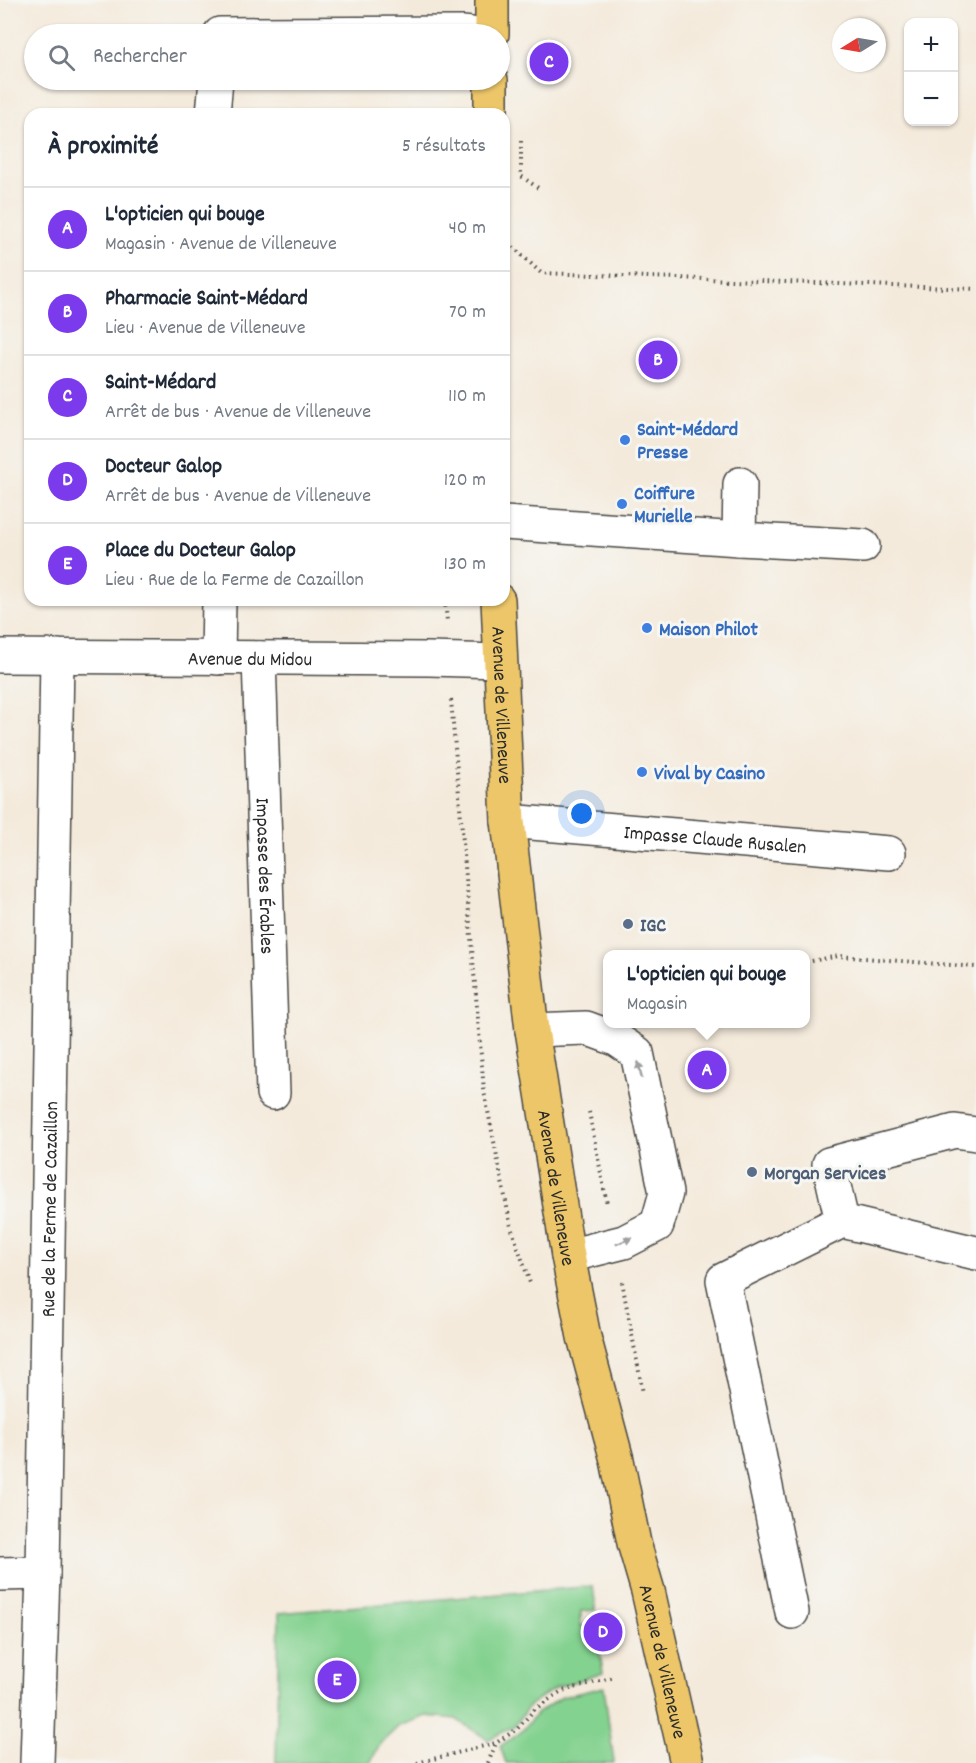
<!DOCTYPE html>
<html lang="fr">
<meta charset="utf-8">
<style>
:root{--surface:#fff;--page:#f2f2f3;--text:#1f2937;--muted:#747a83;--line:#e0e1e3;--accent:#7c3aed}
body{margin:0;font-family:Dekko,sans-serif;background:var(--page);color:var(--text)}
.controls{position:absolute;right:18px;top:18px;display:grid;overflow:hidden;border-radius:12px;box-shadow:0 2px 4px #0004}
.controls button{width:54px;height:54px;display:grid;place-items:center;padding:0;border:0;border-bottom:2px solid var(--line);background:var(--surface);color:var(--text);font:30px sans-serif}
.compass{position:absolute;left:832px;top:18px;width:54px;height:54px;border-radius:50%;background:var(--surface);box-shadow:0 2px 4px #0004;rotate:259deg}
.you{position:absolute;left:582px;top:814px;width:21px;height:21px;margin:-15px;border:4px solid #fff;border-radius:50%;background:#1a73e8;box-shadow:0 0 0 9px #1a73e833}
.badge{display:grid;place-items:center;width:39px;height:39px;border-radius:50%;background:var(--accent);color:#fff;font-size:20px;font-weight:700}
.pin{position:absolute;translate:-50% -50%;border:3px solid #fff;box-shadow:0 2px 6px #0006}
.popup{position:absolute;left:603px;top:950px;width:207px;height:78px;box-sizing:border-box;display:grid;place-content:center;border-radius:12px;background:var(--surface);filter:drop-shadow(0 2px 4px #0005);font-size:20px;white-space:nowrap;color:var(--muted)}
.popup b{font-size:22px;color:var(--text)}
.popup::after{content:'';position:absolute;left:50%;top:100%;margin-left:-12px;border:12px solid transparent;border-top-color:var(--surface)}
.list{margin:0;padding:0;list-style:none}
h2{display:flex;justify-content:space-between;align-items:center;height:78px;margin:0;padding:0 24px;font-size:26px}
h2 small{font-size:20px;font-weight:400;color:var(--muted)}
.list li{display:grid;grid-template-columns:39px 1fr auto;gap:18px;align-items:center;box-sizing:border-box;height:84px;padding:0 24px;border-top:2px solid var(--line)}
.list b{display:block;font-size:22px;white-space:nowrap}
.list p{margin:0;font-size:20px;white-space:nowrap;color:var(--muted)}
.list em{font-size:20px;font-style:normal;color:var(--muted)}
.icon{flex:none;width:33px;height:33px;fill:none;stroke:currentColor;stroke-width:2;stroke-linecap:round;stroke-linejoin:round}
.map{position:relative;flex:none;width:976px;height:1763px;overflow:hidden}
.search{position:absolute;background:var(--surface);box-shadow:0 2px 4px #0004;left:24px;top:24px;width:486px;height:66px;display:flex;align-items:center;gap:15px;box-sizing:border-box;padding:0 21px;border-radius:33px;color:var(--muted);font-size:22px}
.panel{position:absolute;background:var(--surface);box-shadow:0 2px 4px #0004;left:24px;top:108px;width:486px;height:498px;border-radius:18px}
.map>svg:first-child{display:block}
.green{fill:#84d290;stroke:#587e5e;stroke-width:1.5}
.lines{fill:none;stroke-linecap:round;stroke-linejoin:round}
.minor-casing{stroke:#494845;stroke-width:36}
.major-casing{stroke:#494845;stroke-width:36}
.path{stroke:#494845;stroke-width:4;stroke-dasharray:1.5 4.5;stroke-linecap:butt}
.minor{stroke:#fff;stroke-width:33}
.major{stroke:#ecc669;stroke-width:33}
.oneway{fill:#a0a0a0}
.shop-dot{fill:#3f7fe0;stroke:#f6f6f2;stroke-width:2}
.service-dot{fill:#5c6f8a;stroke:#f6f6f2;stroke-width:2}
.labels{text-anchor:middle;stroke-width:6;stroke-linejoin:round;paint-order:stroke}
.shop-label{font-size:20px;font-weight:bold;fill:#366cbe;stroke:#f6f6f2;text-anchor:start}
.street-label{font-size:20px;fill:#2b2b2b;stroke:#f6f6f2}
.service-label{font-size:20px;font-weight:bold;fill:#4e5e75;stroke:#f6f6f2;text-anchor:start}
</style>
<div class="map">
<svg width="976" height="1763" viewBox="0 0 976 1763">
<rect width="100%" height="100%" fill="#f6f6f2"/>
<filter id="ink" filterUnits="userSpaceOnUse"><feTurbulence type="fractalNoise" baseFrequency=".0167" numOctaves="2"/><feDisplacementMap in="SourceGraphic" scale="12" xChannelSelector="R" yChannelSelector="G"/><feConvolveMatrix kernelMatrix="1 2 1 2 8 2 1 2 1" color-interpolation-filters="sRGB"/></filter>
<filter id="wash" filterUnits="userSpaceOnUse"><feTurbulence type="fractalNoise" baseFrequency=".008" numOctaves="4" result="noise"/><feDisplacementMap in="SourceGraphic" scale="24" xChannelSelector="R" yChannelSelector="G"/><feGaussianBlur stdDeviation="1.35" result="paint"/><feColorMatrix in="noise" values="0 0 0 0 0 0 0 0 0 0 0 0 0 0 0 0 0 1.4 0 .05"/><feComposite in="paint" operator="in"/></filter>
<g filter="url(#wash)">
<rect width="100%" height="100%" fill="#f4eadb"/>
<g class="green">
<path d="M593,1586L596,1610L581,1611V1626H596L603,1673L557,1687L530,1705L514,1726L488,1740L456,1719L426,1716L399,1726L380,1744L370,1763H276L279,1613Z"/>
<path d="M604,1687L614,1763H506L500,1746L520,1733L537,1713L562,1697Z"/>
</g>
</g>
<g filter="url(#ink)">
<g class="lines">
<g class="minor-casing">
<g id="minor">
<path d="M220,34L462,33L471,34"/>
<path d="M213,114L216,80"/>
<path d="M504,523L739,539L863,546"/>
<path d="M739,539L740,484"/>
<path id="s1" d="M0,656L429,659L500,661"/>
<path d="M218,658L219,600"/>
<path id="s2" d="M259,658L273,1093"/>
<path id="s3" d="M508,821L889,853"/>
<path d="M532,1030L586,1028L616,1039L637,1053L666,1193L657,1225L624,1242L568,1256"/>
<path d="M842,1221L829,1164L955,1131L976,1134"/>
<path d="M0,1574L43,1573"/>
<path d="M792,1612L723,1280L842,1221L976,1253"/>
<path id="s4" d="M37,1763L43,1573L57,656"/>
</g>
</g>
<g class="major-casing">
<g id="major">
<path d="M492,0V34"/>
<path d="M491,114V80"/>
<path id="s5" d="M498,600L508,821L532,1030L568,1256L584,1337L617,1460L634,1543L648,1591L687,1763"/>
</g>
</g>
<g class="path">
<path d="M521,141V176L541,190"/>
<path d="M513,247L541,273L976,289"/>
<path d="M445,600L447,621"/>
<path d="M451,700L484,1091L511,1227L530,1283"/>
<path d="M806,962L839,956L976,967"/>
<path d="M589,1112L607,1204"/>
<path d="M622,1282L643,1393"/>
<path d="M417,1763L496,1743"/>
<path d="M488,1763L496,1743L517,1729L535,1709L562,1691L615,1677"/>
</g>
<use href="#minor" class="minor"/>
<use href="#major" class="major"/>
</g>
<defs><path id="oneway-solid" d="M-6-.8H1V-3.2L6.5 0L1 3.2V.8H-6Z" transform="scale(1.5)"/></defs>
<g class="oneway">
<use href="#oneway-solid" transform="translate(640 1070) rotate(-102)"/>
<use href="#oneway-solid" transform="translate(624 1241) rotate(-23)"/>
</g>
</g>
<g class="shop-dot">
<circle cx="625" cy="440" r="6"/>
<circle cx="622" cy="504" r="6"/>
<circle cx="647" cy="628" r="6"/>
<circle cx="642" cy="772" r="6"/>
</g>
<g class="service-dot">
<circle cx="628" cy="924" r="6"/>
<circle cx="752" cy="1172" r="6"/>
</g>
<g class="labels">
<g class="shop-label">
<text x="637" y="435">Saint-Médard<tspan x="637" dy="23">Presse</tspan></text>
<text x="634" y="499">Coiffure<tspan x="634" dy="23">Murielle</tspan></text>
<text x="659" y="635">Maison Philot</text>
<text x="654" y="779">Vival by Casino</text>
</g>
<g class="street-label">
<text dy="7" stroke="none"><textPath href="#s1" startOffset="250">Avenue du Midou</textPath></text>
<text dy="7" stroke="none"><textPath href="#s5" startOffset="105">Avenue de Villeneuve</textPath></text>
<text dy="7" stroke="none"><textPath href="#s3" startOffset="208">Impasse Claude Rusalen</textPath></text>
<text dy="7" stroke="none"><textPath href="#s2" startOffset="218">Impasse des Érables</textPath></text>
<text dy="7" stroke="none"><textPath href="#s5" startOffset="591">Avenue de Villeneuve</textPath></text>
<text dy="7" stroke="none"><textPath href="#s4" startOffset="554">Rue de la Ferme de Cazaillon</textPath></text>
<text dy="7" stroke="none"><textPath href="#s5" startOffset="1077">Avenue de Villeneuve</textPath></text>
</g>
<g class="service-label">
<text x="640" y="931">IGC</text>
<text x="764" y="1179">Morgan Services</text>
</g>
</g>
</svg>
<div class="controls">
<button>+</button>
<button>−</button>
</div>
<svg class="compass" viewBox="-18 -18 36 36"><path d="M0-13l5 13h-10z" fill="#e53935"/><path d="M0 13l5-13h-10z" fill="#747a83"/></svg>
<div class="you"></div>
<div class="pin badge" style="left:707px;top:1070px">A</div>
<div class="popup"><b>L'opticien qui bouge</b>Magasin</div>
<div class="pin badge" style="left:658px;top:360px">B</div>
<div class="pin badge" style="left:549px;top:62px">C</div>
<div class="pin badge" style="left:603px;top:1632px">D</div>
<div class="pin badge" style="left:337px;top:1680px">E</div>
<div class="search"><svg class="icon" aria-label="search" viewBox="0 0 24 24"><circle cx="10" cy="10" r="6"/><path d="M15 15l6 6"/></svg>Rechercher</div>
<section class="panel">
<h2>À proximité<small>5 résultats</small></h2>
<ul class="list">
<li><span class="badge">A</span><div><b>L'opticien qui bouge</b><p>Magasin · Avenue de Villeneuve</p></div><em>40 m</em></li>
<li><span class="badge">B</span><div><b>Pharmacie Saint-Médard</b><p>Lieu · Avenue de Villeneuve</p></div><em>70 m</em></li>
<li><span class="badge">C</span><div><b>Saint-Médard</b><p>Arrêt de bus · Avenue de Villeneuve</p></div><em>110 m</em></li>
<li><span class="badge">D</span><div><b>Docteur Galop</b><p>Arrêt de bus · Avenue de Villeneuve</p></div><em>120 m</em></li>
<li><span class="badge">E</span><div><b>Place du Docteur Galop</b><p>Lieu · Rue de la Ferme de Cazaillon</p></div><em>130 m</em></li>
</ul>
</section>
</div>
